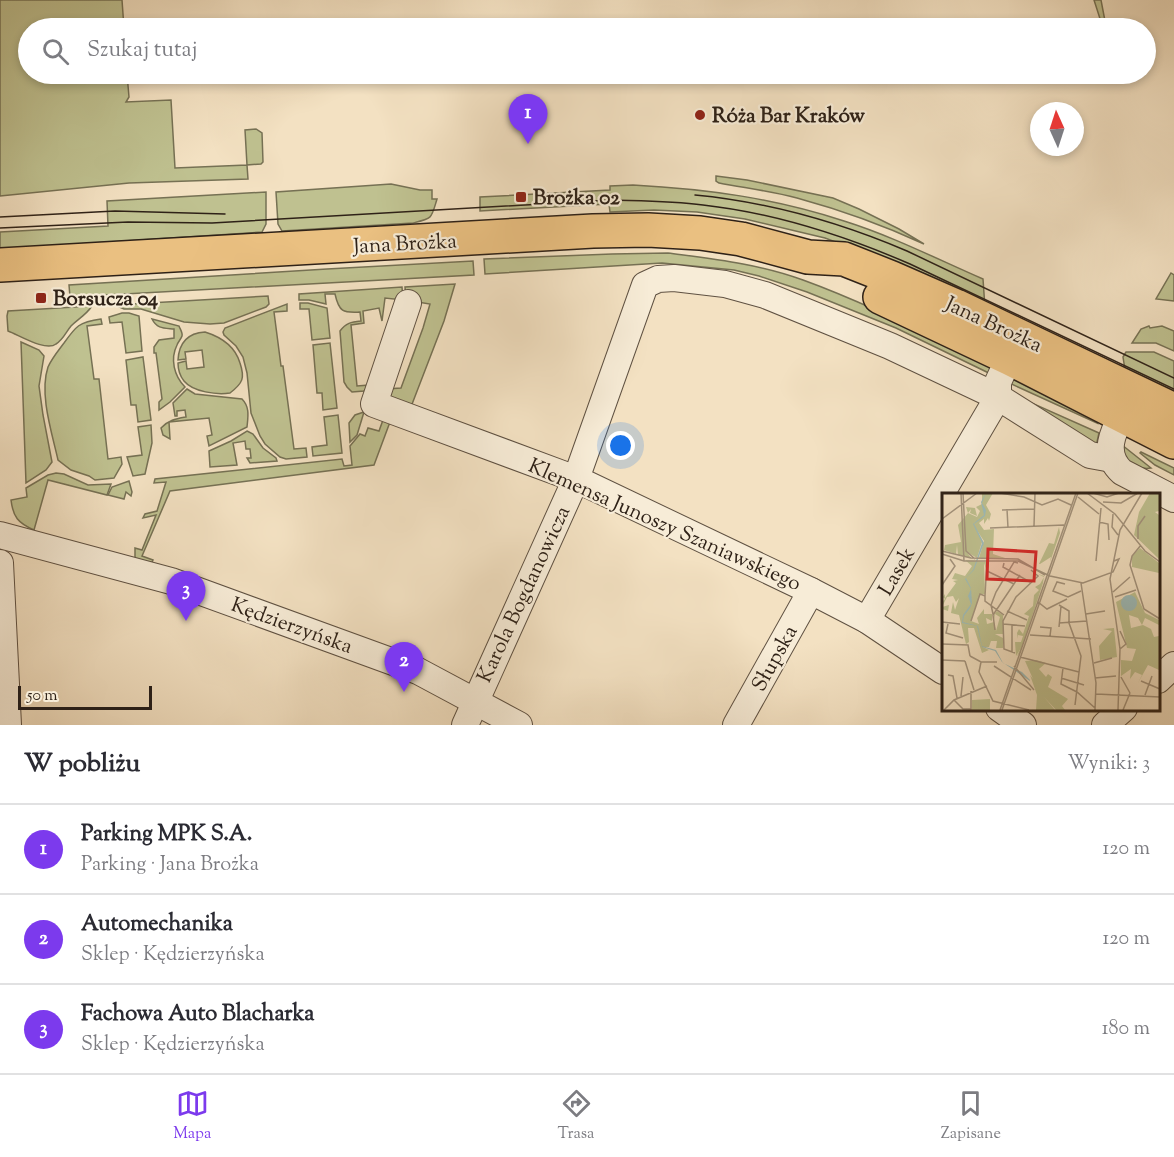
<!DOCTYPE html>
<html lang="pl">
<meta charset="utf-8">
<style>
:root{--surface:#fff;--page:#f2f2f3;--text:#2b2b33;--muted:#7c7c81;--line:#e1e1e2;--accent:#7c3aed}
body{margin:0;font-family:"Sorts Mill Goudy",serif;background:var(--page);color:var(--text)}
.compass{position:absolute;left:1030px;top:102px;width:54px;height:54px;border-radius:50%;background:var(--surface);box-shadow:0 3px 9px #0003;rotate:357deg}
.scale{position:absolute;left:18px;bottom:15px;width:134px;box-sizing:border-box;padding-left:6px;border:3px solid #2e2117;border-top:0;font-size:16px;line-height:21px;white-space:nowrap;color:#2e2117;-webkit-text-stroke:4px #f7ecd7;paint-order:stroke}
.you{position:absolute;left:621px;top:446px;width:21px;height:21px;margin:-15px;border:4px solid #fff;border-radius:50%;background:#1a73e8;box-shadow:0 0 0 9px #1a73e833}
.badge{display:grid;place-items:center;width:39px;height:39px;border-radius:50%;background:var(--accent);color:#fff;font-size:20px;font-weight:700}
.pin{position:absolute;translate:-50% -50px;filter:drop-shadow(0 2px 3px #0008)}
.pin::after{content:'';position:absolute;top:32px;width:21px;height:18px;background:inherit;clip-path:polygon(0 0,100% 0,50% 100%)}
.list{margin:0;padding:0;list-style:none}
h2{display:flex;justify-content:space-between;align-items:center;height:78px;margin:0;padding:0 24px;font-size:26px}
h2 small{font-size:20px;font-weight:400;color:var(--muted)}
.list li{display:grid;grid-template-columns:39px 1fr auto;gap:18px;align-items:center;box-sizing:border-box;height:90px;padding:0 24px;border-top:2px solid var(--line)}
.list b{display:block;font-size:22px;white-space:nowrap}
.list p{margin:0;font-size:20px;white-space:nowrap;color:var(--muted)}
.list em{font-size:20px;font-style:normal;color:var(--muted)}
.icon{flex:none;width:33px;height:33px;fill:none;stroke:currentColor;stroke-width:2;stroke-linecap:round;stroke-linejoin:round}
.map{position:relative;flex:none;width:1174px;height:725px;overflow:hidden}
.search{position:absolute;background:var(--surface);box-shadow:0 3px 9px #0003;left:18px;right:18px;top:18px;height:66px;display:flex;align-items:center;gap:15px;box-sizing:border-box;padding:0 21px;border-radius:33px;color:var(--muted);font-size:22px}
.sheet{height:348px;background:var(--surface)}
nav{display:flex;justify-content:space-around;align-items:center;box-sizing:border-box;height:84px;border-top:2px solid var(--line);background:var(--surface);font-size:16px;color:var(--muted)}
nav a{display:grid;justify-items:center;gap:3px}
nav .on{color:var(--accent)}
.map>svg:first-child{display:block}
.green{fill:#bfc190;stroke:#767154;stroke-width:1.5}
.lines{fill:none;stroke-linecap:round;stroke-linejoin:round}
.minor-casing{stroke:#5f5142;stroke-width:28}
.major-casing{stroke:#2e2117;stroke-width:36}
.minor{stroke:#f7ecd7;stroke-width:26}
.major{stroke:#eac081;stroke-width:33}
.tram{stroke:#2e2117;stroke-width:1.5}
.poi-dot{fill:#8f2418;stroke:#f7ecd7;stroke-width:2}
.labels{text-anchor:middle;stroke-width:4.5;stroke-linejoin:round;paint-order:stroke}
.poi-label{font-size:21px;font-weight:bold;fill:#2e2117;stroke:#f7ecd7;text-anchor:start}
.street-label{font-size:21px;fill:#2e2117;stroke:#f7ecd7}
.inset-road{fill:none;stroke:#a4947e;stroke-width:1.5}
.view{fill:#d62828;fill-opacity:0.15;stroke:#d62828;stroke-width:3}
.inset-edge{fill:none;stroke:#2e2117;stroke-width:3}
</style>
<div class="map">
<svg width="1174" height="725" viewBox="0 0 1174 725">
<rect width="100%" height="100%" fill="#f3e1c2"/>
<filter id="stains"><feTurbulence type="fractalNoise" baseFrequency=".00333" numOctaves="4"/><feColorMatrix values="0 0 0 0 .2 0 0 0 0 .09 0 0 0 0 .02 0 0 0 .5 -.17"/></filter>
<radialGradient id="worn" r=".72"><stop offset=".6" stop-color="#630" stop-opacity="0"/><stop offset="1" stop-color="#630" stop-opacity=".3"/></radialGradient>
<g class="green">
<path d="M0,0H122L124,28H28V74H127L129,97L126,102L171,100L175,168L247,165L245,130L256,129L262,133L263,162L261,164L247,165L248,179L129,183L0,196Z"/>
<path d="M1094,0H1101L1105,21L1109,28H1103Z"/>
<path d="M716,176L747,180L833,198L859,209L899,229L924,244C883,225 841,210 797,198C771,191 745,188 719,183L716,181Z"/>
<path d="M391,184L420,190H432V199H437C431,219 433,218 413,223L282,231L278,224L276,192Z"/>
<path d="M633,185C707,189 774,198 844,221C892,236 937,259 983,279L985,308L875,257L825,238L745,219L697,212L654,210L610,212L609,204L480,211V197L610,190V186Z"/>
<path d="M266,192V224L262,232L0,249V232L108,226L107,201Z"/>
<path d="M668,253C713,259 760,264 803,280C869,304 932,337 996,367L995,376L896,328L807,292L759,276L734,270L662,263L485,274L484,259L612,254Z"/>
<path d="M473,261L474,275L70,297L69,285L327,269Z"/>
<path d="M1171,273L1174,275V301L1156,299Z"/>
<path d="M455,284L444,321L409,412L393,404L386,389L401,388L423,328L430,304L406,300L405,287Z"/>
<path d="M402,287L403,300L385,298L382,321L379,308L363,311L364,323L351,325L357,386L370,385L364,391L352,392L347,387L344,382L340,331C346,323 351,322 361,321L360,312C343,313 339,312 335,294H325L326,304L309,300H299V294Z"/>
<path d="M268,296L269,304L266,307L224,323L210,324L184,322L141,309H124L115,305Z"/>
<path d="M300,303H308L327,308L330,338L312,340L309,309H300Z"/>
<path d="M287,304V311L274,312L281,366H283L294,449L306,448L307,457L286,459L280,457L265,444L260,436L251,413L247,373L243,357L236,346L224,335L223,332L225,328Z"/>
<path d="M92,306C86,315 78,319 71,326C66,332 63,340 56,344C46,352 19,335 8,331L7,316L8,311Z"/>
<path d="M122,313H129L139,316L142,351L126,353L122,322L110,323L109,317Z"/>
<path d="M101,319L102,324L87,326L94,379H99L108,459L121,457L122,464L114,478L95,480L89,476L71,470L58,460C52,433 39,394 48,367C52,358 58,351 64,343C76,326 79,322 101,319Z"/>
<path d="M152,319L179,326C180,329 183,333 182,336C181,339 178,342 177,345C170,359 174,376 185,387L170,402L159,410V402L162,399L156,353H154V347L159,340L174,338V329C164,328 157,329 152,319Z"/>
<path d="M1149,326L1150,328L1162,326L1174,331V351L1156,343H1132L1141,329Z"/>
<path d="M205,332C221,337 235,346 240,363C245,378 243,383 230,393C217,395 193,392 184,381C180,376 178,369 178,363L186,361L187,369L204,367L202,350L185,352L186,359L178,360C179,343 188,333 205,332Z"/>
<path d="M21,342L39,350L44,356L39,386L43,415L52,462L46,470L26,483Z"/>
<path d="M330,343L337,408L323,410L322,393H317L313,345Z"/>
<path d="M1126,352H1154L1174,361V399L1126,376L1123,357Z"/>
<path d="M143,357L151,420L138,422L136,405H131L126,360Z"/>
<path d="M1012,376L1094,418L1097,423L1007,382Z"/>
<path d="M187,389L195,394L242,399C250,407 248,417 247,427L209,446L207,436L212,435L209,418L169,422L170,439L163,435L161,428C169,420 175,419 186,417L185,410L177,411V416H175L173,403Z"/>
<path d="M1007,392L1099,433L1097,442L1094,445Z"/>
<path d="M364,412L357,435L350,442L349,423L355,415Z"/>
<path d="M338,415L342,453L313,456L312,447L327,445L324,417Z"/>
<path d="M383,420L390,422L374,465L170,491L142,556L153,560L150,567L135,560V548L142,550L156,515L143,518L145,514L157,511L166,482L154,483L155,479L342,459L344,466L352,465L350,446L360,434L365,436L368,428L379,431Z"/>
<path d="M151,425L152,443L145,474L133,476L127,457L142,455L138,427Z"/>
<path d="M247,431L253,434L263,448L276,458L277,461L250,463L247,458H251L250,449H246L245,441L233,443L237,465L210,467L209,451L231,441Z"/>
<path d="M1122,445L1151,468C1141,470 1131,464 1124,457Z"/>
<path d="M1141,452L1174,468V475L1155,465L1140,453Z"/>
<path d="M56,473L64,474L88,485L111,484L107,495L48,480L34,530C18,523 13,517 11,500L27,497L26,488L48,475Z"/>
<path d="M129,481L132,492L131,496L126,492L124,499L108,495L112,487Z"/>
</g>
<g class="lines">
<g class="minor-casing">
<g id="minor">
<path d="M408,303L374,404L576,479L811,591L867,620L943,671"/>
<path d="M1129,401C1118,424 1098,450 1122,472L1174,499"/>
<path d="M0,535L171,581L418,671L519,725"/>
<path d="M0,563L8,725"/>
<path d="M867,620L998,397V382L1009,358"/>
<path d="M1158,680L1174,665"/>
<path d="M999,708L1023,725"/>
<path d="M465,725L576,479L645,285L658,279L674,278L725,284L765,295L890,346L998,397L1090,455L1112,459"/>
<path d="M736,725L811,591"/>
<path d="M1105,725L1124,708"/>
</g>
</g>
<g class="major-casing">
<g id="major">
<path d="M0,265L593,231L648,230L700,233L741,239L808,257L844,259L892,278L956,306L1174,410"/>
<path d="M880,297L1009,358L1174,442"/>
</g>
</g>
<use href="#minor" class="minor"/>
<use href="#major" class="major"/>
<g class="tram">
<path d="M695,195C769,202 839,222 907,251L1174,378"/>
<path d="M0,217L115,211L225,214"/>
<path d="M0,228L128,222L212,223L611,200C642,201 672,201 703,205C775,213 843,235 910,264L1174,389"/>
</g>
</g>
<g class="poi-dot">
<circle cx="700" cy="115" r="6"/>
<rect x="515" y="191" width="12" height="12" rx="3"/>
<rect x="35" y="292" width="12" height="12" rx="3"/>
</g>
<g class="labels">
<g class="poi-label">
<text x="712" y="122">Róża Bar Kraków</text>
<text x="533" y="204">Brożka 02</text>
<text x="53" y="305">Borsucza 04</text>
</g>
<g class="street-label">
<text transform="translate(405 243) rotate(-3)" y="7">Jana Brożka</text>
<text transform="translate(994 324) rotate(25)" y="7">Jana Brożka</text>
<text transform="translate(665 524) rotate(24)" y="7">Klemensa Junoszy Szaniawskiego</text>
<text transform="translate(896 571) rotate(-60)" y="7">Lasek</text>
<text transform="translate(523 594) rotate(-65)" y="7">Karola Bogdanowicza</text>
<text transform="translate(292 625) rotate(20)" y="7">Kędzierzyńska</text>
<text transform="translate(774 658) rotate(-61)" y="7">Słupska</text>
</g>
</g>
<g transform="translate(942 493)">
<rect width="218" height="218" fill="#f3e1c2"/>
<path d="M40,0H51L44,12L49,21L47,28L46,25L42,31V26L37,30L42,37L52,36L51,61L63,65H37L42,48L34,36L40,49L35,65L25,59L29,65L16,62L15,52L14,61L2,57L3,52L19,49L16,32L26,20L24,14L33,15L35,23L28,20L29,16L26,20L35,24L38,18L34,14L40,11ZM208,0H217V18L213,19L217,22V66L192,42L197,19ZM117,34L118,40L108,69L109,64L98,71H93H97L107,50L112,51ZM198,55L217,70V80L190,74V63ZM23,67L45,69L44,76L42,70L43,101H38L29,128L37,131L35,125L42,116V121H50V128L44,125L45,131L52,129L54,138L58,124L53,121L52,127V122L55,118L61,122V141H53L61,145V155H54L55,148H49L47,154H41L47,157L40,160L32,135H26L27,149L24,151L17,122L9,120L11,109L13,117L17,105L14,109L11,103L5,104L0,114L7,112L6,118L0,116V109L3,106L1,104L3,101V105L14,90L11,88L16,87L10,86L13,80L23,83L30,73ZM96,81L102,83L101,90L78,160L75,163L79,155L74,163L73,149H79L81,143L76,142V146L75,140L77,136L81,141L87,123L82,121L91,113L92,102L97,97L93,94L98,91L93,89L98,91L102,84ZM193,99L203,120L217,127V132L203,125L200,132L196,125L187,122L189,135L201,132L209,136L212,144L217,143V177L206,172L196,190L200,182L193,179L188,186L189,176L179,183V167L190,168L194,156L185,155L174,109ZM172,135L175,164L158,167L157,153L170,138L161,136ZM94,167L104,170L97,176L104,184L106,181L110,184L106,194L126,206L120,213L123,217H114L102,204L113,217H94L95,202L88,182L91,186L83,168ZM48,206V217H30V207Z" fill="#bfc190"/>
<path d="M44,0L40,10L44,17L43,23L32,31L42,50L32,77L24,85L29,95L30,110L28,115L22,123L21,129L36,133L40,153L54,157L61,170L80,179L88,187V188L60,169L53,158L40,154L35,133L20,130L21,122L29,111L26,103L29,96L23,86L31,77L40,50L31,31L42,22L39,9ZM179 110a8 8 0 1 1 16 0a8 8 0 1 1-16 0Z" fill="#9dbcba"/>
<path class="inset-road" d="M19,0L22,68M21,0L24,58L33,66M58,0L82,4L100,12L116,6L129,12M145,0L173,21L203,58L218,69M151,0L165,4L177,0M136,4L157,21M161,9L179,10L196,0M65,16L66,35M60,17L92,16M171,21L170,34L176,42M0,26L35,0M157,29L166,31L167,47M92,33L93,0M48,35L122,32M196,46V33L203,23M199,52L190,63L188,72L202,116L218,126M0,58L29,65L76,66L103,82M0,61L22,68H76L108,83L141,90L171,79L177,66L172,68M154,68L159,15M62,70L61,74L88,89M45,78L72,91M139,90L154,190L153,217M123,91L115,89L111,98L126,104L139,98M0,92L13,73L8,66M171,99L188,84M43,103V108L62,122M173,104L194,97M96,109L105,116L125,106M117,112L127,118V130L139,163L133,212M65,118L85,127M51,121L49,112L54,99L72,69L76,70M144,121L163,118M29,128L38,101L43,103L45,67M0,129L18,131M117,130L145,128M6,131L4,140L21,145M61,131L83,133M70,132V159M98,134L109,135L108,143M117,134L119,113M53,137L51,122L78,82M88,142L149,146M0,151L26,152L28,163M178,156L184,151L178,138M73,160L62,156L61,128L74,104L96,83L89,77M28,163L39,169H55M78,164L137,179M0,167L23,168M23,168L32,197M39,169L37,179L51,208L87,217M152,170L170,165M52,173L89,197M72,173L92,197M121,175L119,191L135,199L153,215M6,182L11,183L15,205M179,184L188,200M119,185L142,192M153,185L174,183M199,188L218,196M29,198V217M154,201L218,204M203,202L210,183M19,203L21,184M12,207L21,216H29M2,217L12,207L45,193M58,217L134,0M60,217L136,0M176,217L178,156L168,86L178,37L200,0M181,217L188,200"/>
<path class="view" d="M46,56L94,59L92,88L45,86Z"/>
<rect width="218" height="218" class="inset-edge"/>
</g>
<rect width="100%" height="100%" filter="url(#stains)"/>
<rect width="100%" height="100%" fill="url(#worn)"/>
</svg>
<svg class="compass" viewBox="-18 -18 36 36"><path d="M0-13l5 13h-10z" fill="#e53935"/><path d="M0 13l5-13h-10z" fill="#7c7c81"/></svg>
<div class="scale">50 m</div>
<div class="you"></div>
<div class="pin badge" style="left:528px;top:144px">1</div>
<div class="pin badge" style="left:404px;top:692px">2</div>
<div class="pin badge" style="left:186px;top:621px">3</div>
<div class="search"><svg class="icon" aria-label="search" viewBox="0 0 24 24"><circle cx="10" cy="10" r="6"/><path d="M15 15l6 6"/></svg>Szukaj tutaj</div>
</div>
<section class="sheet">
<h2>W pobliżu<small>Wyniki: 3</small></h2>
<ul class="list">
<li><span class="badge">1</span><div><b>Parking MPK S.A.</b><p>Parking · Jana Brożka</p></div><em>120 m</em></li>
<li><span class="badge">2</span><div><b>Automechanika</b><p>Sklep · Kędzierzyńska</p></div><em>120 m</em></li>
<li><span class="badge">3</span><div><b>Fachowa Auto Blacharka</b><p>Sklep · Kędzierzyńska</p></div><em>180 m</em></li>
</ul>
</section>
<nav>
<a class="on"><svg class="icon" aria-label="map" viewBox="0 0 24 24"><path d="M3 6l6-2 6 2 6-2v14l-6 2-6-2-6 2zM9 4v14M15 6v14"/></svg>Mapa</a>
<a><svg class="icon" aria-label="directions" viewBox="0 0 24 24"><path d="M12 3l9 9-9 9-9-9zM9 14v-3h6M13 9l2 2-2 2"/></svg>Trasa</a>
<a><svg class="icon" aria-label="saved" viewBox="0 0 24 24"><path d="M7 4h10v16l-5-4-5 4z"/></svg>Zapisane</a>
</nav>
